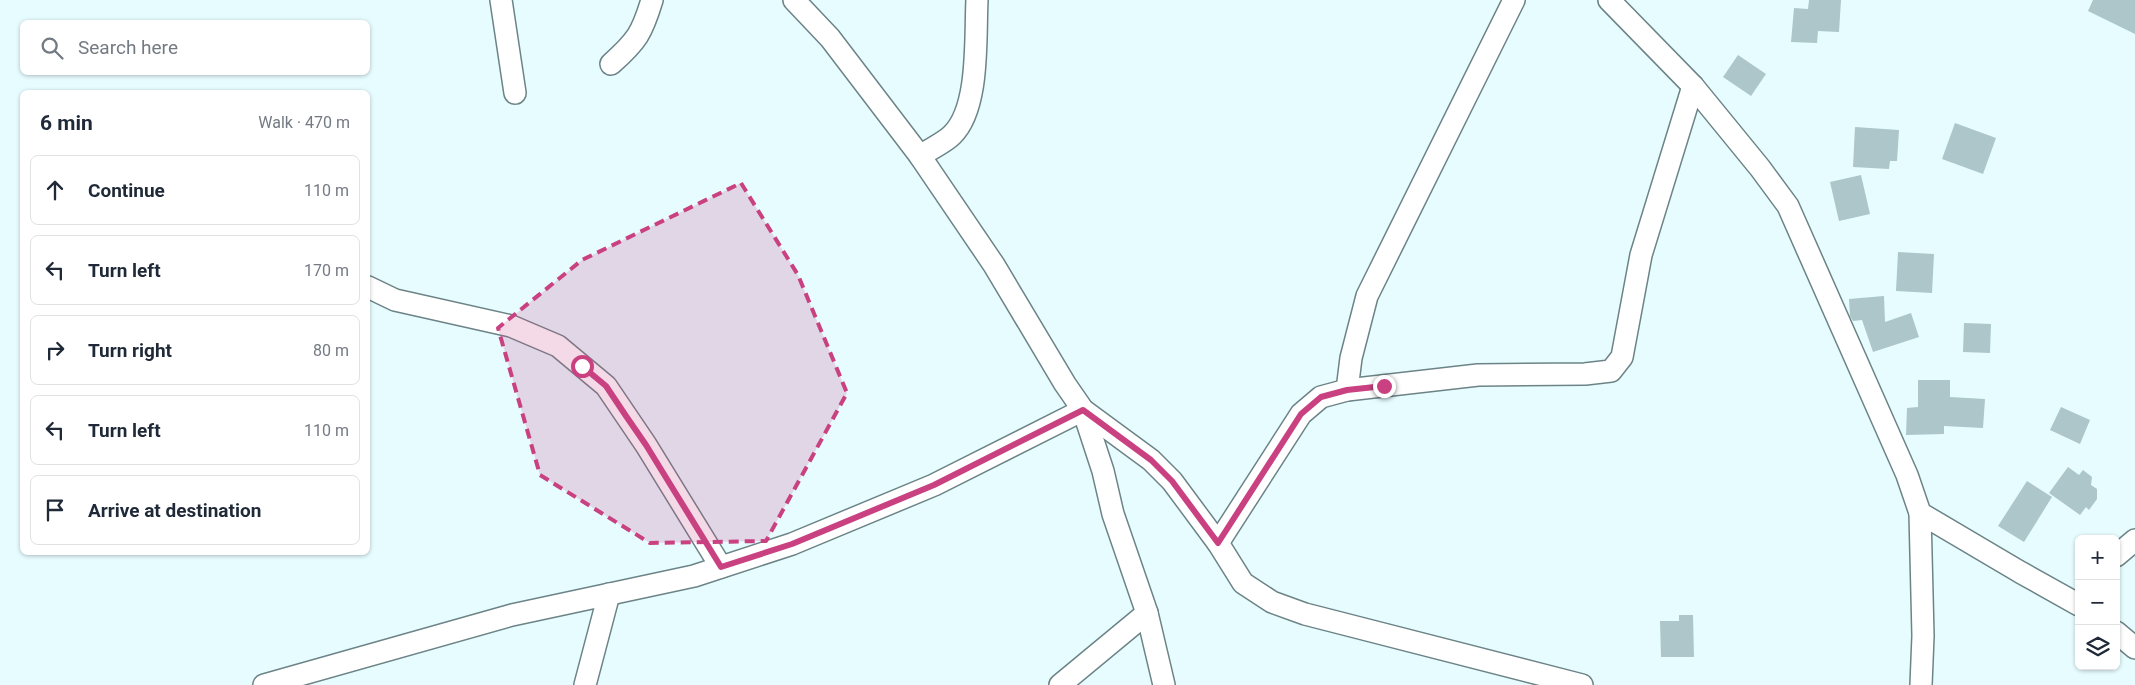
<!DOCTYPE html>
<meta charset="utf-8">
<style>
:root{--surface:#fff;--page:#f6f6f7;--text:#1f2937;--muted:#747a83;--line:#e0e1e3}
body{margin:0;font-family:Roboto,sans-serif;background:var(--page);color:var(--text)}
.controls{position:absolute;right:15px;bottom:15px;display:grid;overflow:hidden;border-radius:8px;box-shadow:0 1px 4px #0004}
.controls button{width:45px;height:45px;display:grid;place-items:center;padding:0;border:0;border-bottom:1px solid var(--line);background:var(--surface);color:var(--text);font:25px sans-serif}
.stop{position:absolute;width:15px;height:15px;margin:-11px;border:4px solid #c94180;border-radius:50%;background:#fff}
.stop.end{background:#c94180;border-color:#fff;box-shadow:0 1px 5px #0008}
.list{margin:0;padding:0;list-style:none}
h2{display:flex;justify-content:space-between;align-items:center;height:65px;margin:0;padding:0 20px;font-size:21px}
h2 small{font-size:16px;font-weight:400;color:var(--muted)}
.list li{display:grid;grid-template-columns:32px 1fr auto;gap:15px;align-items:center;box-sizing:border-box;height:70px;margin:0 10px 10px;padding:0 10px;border:1px solid var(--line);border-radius:8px}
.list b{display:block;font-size:19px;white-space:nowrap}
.list em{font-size:16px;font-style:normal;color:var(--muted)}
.icon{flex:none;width:28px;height:28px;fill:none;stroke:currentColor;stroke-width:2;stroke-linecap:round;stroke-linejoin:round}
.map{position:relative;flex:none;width:2135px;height:685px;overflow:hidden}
.search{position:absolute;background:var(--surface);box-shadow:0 1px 4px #0004;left:20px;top:20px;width:350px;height:55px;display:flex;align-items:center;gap:12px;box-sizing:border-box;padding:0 18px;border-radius:8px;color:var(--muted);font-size:19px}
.panel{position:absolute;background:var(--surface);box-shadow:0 1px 4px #0004;left:20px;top:90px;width:350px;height:465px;border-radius:8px}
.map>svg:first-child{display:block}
.building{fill:#acc6c9}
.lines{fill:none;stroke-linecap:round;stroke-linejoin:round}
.minor-casing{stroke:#6c8487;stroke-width:24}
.minor{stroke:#fff;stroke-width:21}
.route{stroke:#c94180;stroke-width:6}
.marked{fill:#c94180;fill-opacity:0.2;stroke:#c94180;stroke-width:4;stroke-dasharray:10 6;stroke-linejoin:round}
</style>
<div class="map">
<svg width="2135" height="685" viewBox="0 0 2135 685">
<rect width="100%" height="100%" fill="#e7fcff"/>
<g class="building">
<path d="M1809,0H1841L1839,32L1818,31L1817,43L1791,42L1794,8L1808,9Z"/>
<path d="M2093,0H2135V34L2088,11Z"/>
<path d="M1738,55L1766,74L1751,96L1723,77Z"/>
<path d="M1955,123L1996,138L1983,174L1942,159Z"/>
<path d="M1855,127L1899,130L1897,161H1890L1889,169L1853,167Z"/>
<path d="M1861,175L1870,214L1839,221L1830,182Z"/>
<path d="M1898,252L1934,254L1932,293L1896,291Z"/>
<path d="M1884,296L1885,322L1911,313L1919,337L1873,352L1862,320L1853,321L1850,316L1849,299Z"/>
<path d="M1964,323L1991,324L1990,353L1963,352Z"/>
<path d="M1918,380H1950V397L1985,399L1983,428L1944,426V434L1906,435L1907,408L1918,407Z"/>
<path d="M2061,407L2090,420L2080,444L2050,430Z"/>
<path d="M2068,467L2079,475L2083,470L2092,477L2091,485L2097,489V499L2089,510L2086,507L2080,515L2049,493Z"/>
<path d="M2027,481L2052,497L2024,542L1998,526Z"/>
<path d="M1679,615H1693L1694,657H1661L1660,621H1679Z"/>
</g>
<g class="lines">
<g class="minor-casing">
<g id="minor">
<path d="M501,0L515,93"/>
<path d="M794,0L830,38L920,156L994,265L1065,384L1083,410L1151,460L1172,481L1218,543L1243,583L1272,602L1305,614L1582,685"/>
<path d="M1609,0L1693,86L1760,168L1788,206L1907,475L1920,513L1923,636L1921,685"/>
<path d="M611,64C637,41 642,33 652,0"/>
<path d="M920,156C930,149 944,143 952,135C980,108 975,37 977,0"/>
<path d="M368,287L395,300L511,326L558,346L606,386L646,445L721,567"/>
<path d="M1347,390L1351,358L1367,296L1514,0"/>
<path d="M1920,513L2020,572L2079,605"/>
<path d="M1218,543L1301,414L1321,397L1347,390L1478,375L1585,374L1611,371L1622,357L1641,255L1693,86"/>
<path d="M2116,556L2135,540"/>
<path d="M2116,632L2135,648"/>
<path d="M264,685L512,615L694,576L792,544L934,485L1083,410L1103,471L1113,514L1147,613L1164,685"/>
<path d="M585,685L609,594"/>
<path d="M1060,685L1147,613"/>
</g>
</g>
<use href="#minor" class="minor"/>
</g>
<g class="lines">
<path class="route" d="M582,366L606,386L626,416L646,445L721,567L792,544L934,485L1083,410L1151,460L1172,481L1218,543L1301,414L1321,397L1347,390L1384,386"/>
</g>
<path class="marked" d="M741,183L798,275L847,393L766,541L650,543L540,475L498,328L582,260Z"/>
</svg>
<div class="controls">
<button>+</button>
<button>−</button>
<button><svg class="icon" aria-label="layers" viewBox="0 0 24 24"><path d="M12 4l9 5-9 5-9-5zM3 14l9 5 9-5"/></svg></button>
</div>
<div class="stop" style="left:582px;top:366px"></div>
<div class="stop end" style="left:1384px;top:386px"></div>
<div class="search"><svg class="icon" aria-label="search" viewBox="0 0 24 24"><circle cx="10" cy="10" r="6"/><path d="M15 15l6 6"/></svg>Search here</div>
<section class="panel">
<h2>6 min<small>Walk · 470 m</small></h2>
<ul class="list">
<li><svg class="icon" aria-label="ahead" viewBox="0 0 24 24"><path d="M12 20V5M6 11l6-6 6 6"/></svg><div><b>Continue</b></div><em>110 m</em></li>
<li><svg class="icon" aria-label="left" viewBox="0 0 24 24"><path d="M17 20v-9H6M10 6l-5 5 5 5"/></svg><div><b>Turn left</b></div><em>170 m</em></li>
<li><svg class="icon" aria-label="right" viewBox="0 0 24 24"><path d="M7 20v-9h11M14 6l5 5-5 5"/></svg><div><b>Turn right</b></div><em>80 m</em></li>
<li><svg class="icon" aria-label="left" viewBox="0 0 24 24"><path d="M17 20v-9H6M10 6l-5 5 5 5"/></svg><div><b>Turn left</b></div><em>110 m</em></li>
<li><svg class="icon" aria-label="arrive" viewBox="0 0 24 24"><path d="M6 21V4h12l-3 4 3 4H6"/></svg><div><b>Arrive at destination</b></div></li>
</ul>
</section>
</div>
